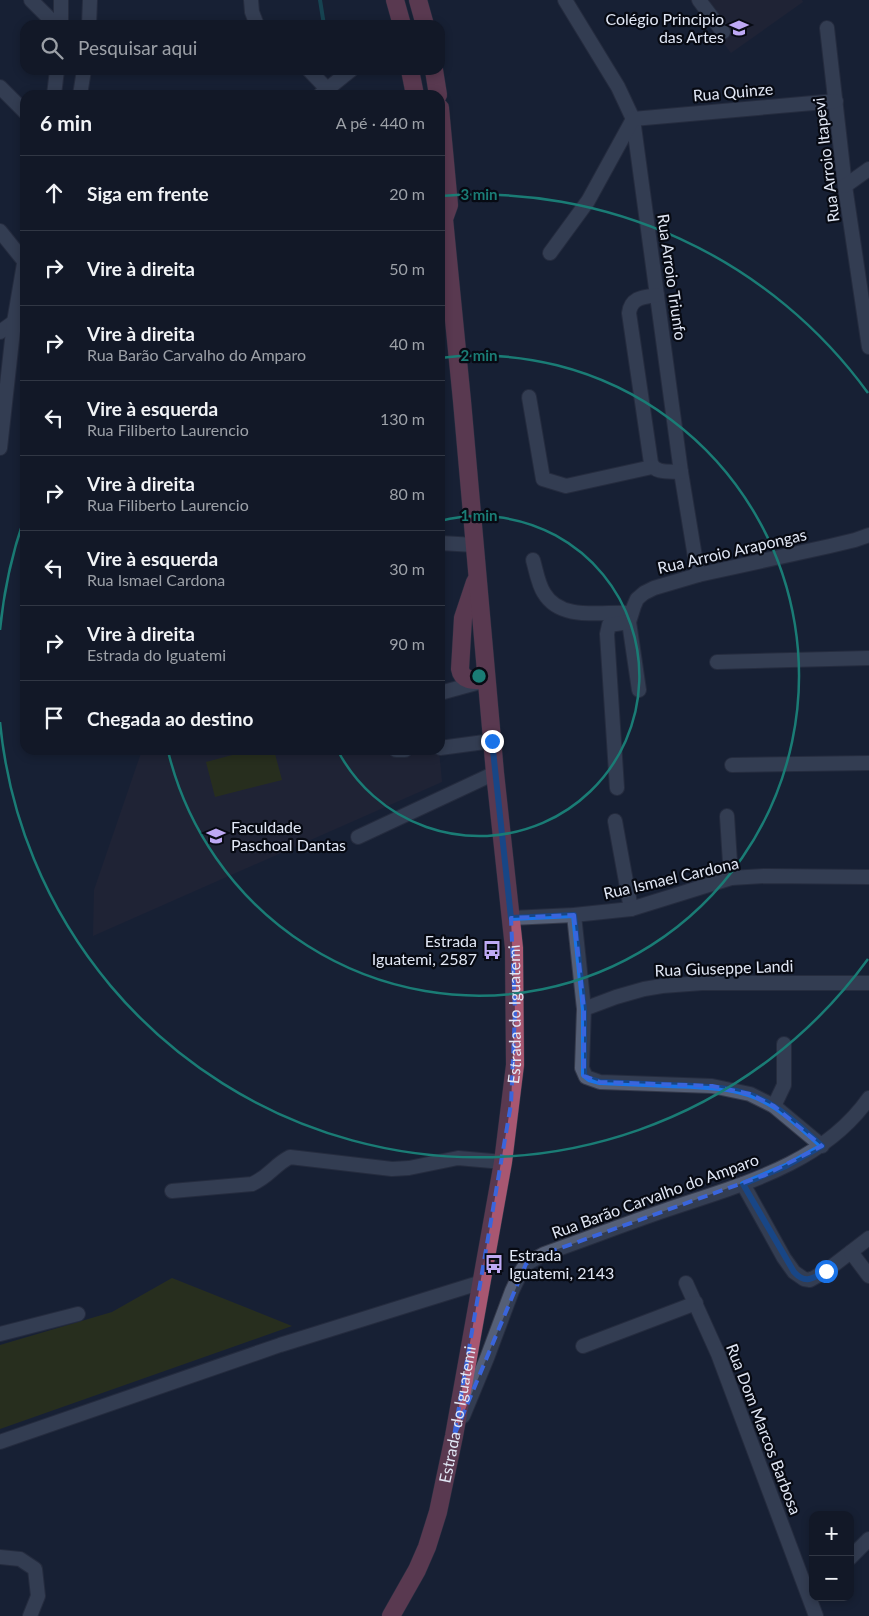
<!DOCTYPE html>
<html lang="pt">
<meta charset="utf-8">
<style>
:root{--surface:#121827;--page:#1b212f;--text:#f1f3f6;--muted:#9ca0a7;--line:#313744}
body{margin:0;font-family:Lato,sans-serif;background:var(--page);color:var(--text)}
.controls{position:absolute;right:15px;bottom:15px;display:grid;overflow:hidden;border-radius:10px;box-shadow:0 2px 8px #0003}
.controls button{width:45px;height:45px;display:grid;place-items:center;padding:0;border:0;border-bottom:1px solid var(--line);background:var(--surface);color:var(--text);font:25px sans-serif}
.stop{position:absolute;width:15px;height:15px;margin:-11px;border:4px solid #1a73e8;border-radius:50%;background:#fff}
.stop.end{background:#1a73e8;border-color:#fff;box-shadow:0 1px 5px #0008}
.list{margin:0;padding:0;list-style:none}
h2{display:flex;justify-content:space-between;align-items:center;height:65px;margin:0;padding:0 20px;font-size:21px}
h2 small{font-size:16px;font-weight:400;color:var(--muted)}
.list li{display:grid;grid-template-columns:32px 1fr auto;gap:15px;align-items:center;box-sizing:border-box;height:75px;padding:0 20px;border-top:1px solid var(--line)}
.list b{display:block;font-size:19px;white-space:nowrap}
.list p{margin:0;font-size:16px;white-space:nowrap;color:var(--muted)}
.list em{font-size:16px;font-style:normal;color:var(--muted)}
.icon{flex:none;width:28px;height:28px;fill:none;stroke:currentColor;stroke-width:2;stroke-linecap:round;stroke-linejoin:round}
.map{position:relative;flex:none;width:869px;height:1616px;overflow:hidden}
.search{position:absolute;background:var(--surface);box-shadow:0 2px 8px #0003;left:20px;top:20px;width:425px;height:55px;display:flex;align-items:center;gap:12px;box-sizing:border-box;padding:0 18px;border-radius:15px;color:var(--muted);font-size:19px}
.panel{position:absolute;background:var(--surface);box-shadow:0 2px 8px #0003;left:20px;top:90px;width:425px;height:665px;border-radius:15px}
.map>svg:first-child{display:block}
.education{fill:#282636}
.green{fill:#3b3f04}
.lines{fill:none;stroke-linecap:round;stroke-linejoin:round}
.stream{stroke:#156d74;stroke-width:4}
.minor-casing{stroke:#353a4b;stroke-width:16}
.major-casing{stroke:#353a4b;stroke-width:19}
.minor{stroke:#555f76;stroke-width:14}
.major{stroke:#a85771;stroke-width:18}
.route{stroke:#1a73e8;stroke-width:6}
.marked{fill:none;stroke:#3a65dc;stroke-width:4;stroke-dasharray:10 6;stroke-linejoin:round}
.ring{fill:none;stroke:#1a7c75;stroke-width:2.5}
.labels{text-anchor:middle;stroke-width:4.5;stroke-linejoin:round;paint-order:stroke}
.poi-label{font-size:16px;fill:#e1e7f5;stroke:#070a13;text-anchor:end}
.street-label{font-size:16px;fill:#e1e7f5;stroke:#070a13}
.centre{fill:#1a7c75;stroke:#070a13;stroke-width:2.5}
.ring-label{font-size:15px;text-anchor:middle;font-weight:bold;fill:#1a7c75;stroke:#070a13;stroke-width:4.5;stroke-linejoin:round;paint-order:stroke}
</style>
<div class="map">
<svg width="869" height="1616" viewBox="0 0 869 1616">
<rect width="100%" height="100%" fill="#182034"/>
<g class="education">
<path d="M690,0H802L803,2L731,53Z"/>
<path d="M142,750H439L442,782L93,936L94,890Z"/>
</g>
<g class="green">
<path d="M251,750H274L282,780L215,797L206,762Z"/>
<path d="M172,1278L292,1326L0,1429V1345L112,1312Z"/>
</g>
<g class="lines">
<path class="stream" d="M320,0L324,25"/>
<g class="minor-casing">
<g id="minor">
<path d="M31,0L56,25"/>
<path d="M251,0L252,12L257,25"/>
<path d="M565,0L618,87L633,119L681,472L698,575"/>
<path d="M699,0L723,32"/>
<path d="M61,25V0"/>
<path d="M89,25L90,0"/>
<path d="M827,28L845,186L869,347"/>
<path d="M309,70L327,89"/>
<path d="M0,87L25,112"/>
<path d="M54,95L57,70"/>
<path d="M80,95L84,70"/>
<path d="M320,95L351,70"/>
<path d="M845,186L869,169"/>
<path d="M0,231L24,261"/>
<path d="M550,253L588,201L633,119L836,101"/>
<path d="M657,295C644,297 631,297 629,313L651,463C655,474 670,471 681,472"/>
<path d="M0,332L25,314"/>
<path d="M529,397L543,479L566,486L652,467"/>
<path d="M0,448L14,322L25,258"/>
<path d="M440,543L475,545"/>
<path d="M533,560C536,570 538,584 544,593C561,622 603,611 631,613"/>
<path d="M717,662L869,658"/>
<path d="M639,690L629,622L634,606L637,599L644,593L654,588L698,575L830,546L855,540L869,535"/>
<path d="M440,693L480,682"/>
<path d="M440,748L492,741"/>
<path d="M396,750H405"/>
<path d="M732,765L869,763"/>
<path d="M617,788L607,634L609,625L629,622"/>
<path d="M727,816L731,878"/>
<path d="M615,821L631,909"/>
<path d="M358,837L495,773"/>
<path d="M574,915L584,1009L582,1068L586,1077L600,1082L712,1086L750,1094L774,1106L822,1146"/>
<path d="M511,918L574,915L631,909L731,878L764,876L869,877"/>
<path d="M584,1009L616,997L644,989L662,986L702,983H869"/>
<path d="M774,1106L784,1085V1044"/>
<path d="M743,1184L784,1258L794,1272L804,1279L810,1280L826,1271L869,1238"/>
<path d="M172,1191L252,1184C270,1176 274,1165 290,1157L392,1169L409,1168L458,1158L503,1162"/>
<path d="M851,1252L869,1276"/>
<path d="M686,1283L718,1354L816,1616"/>
<path d="M0,1334L78,1314"/>
<path d="M583,1346L696,1303"/>
<path d="M463,1416L487,1358L512,1291L521,1272L526,1264L544,1254C584,1240 625,1224 666,1210C739,1185 822,1165 869,1098"/>
<path d="M0,1442L280,1345L482,1282"/>
<path d="M0,1557L20,1559L35,1569L38,1596L30,1616"/>
<path d="M850,1558L869,1539"/>
</g>
</g>
<g class="major-casing">
<g id="major">
<path d="M395,0L402,25"/>
<path d="M418,0L425,25"/>
<path d="M410,70L415,95"/>
<path d="M434,70L438,95"/>
<path d="M475,582L463,618L460,669C462,682 476,680 486,680"/>
<path id="s1" d="M391,1616L417,1570L427,1547L438,1512L454,1436L503,1162L515,1065L514,948L495,773L462,401L444,219L449,205L440,108"/>
</g>
</g>
<use href="#minor" class="minor"/>
<use href="#major" class="major"/>
</g>
<g class="lines">
<path class="route" d="M492,741L511,918L574,915L584,1010V1075L589,1079L600,1082C623,1083 646,1084 668,1085C705,1086 744,1086 775,1107C792,1118 807,1133 822,1146L786,1166L743,1184L794,1272C806,1285 813,1278 826,1271"/>
</g>
<path d="M0 0H869V1616H0ZM574,915L584,1009V1076L600,1082L712,1086L750,1094L774,1106L822,1146L765,1175L544,1254L526,1264L454,1436L511,1104L515,1012L511,918Z" fill="#182034" fill-opacity=".55" fill-rule="evenodd"/>
<path class="marked" d="M574,915L584,1009V1076L600,1082L712,1086L750,1094L774,1106L822,1146L765,1175L544,1254L526,1264L454,1436L511,1104L515,1012L511,918Z"/>
<g class="ring">
<path d="M440 521A160 160 0 1 1 338 751"/>
<path d="M440 358A320 320 0 1 1 168 751"/>
<path d="M868 959A481 481 0 0 1 0 722M0 630A481 481 0 0 1 24 519M441 196A481 481 0 0 1 868 393"/>
</g>
<defs>
<g id="school-bare" transform="scale(1.5)"><path d="M0-5L7-2L0 1L-7-2ZM-4 1L0 2.5L4 1V4Q0 6-4 4Z" fill="#bea9f4" stroke="#070a13" stroke-width="2.5" paint-order="stroke"/></g>
<g id="university-bare" transform="scale(1.5)"><path d="M0-5L7-2L0 1L-7-2ZM-4 1L0 2.5L4 1V4Q0 6-4 4Z" fill="#bea9f4" stroke="#070a13" stroke-width="2.5" paint-order="stroke"/></g>
<g id="bus-bare" transform="scale(1.5)"><path d="M-5-6H5V4H4V6H2V4H-2V6H-4V4H-5ZM-3.5-4V0h7V-4ZM-3.5 1.2v1.5H-2V1.2ZM2 1.2v1.5H3.5V1.2Z" fill="#bea9f4" stroke="#070a13" stroke-width="2.5" paint-order="stroke"/></g>
</defs>
<g fill-rule="evenodd">
<use href="#school-bare" x="739" y="28"/>
<use href="#university-bare" x="216" y="836"/>
<use href="#bus-bare" x="492" y="950"/>
<use href="#bus-bare" x="494" y="1264"/>
</g>
<g class="labels">
<g class="poi-label">
<text x="724" y="25">Colégio Principio<tspan x="724" dy="18">das Artes</tspan></text>
<text x="231" y="833" text-anchor="start">Faculdade<tspan x="231" dy="18">Paschoal Dantas</tspan></text>
<text x="477" y="947">Estrada<tspan x="477" dy="18">Iguatemi, 2587</tspan></text>
<text x="509" y="1261" text-anchor="start">Estrada<tspan x="509" dy="18">Iguatemi, 2143</tspan></text>
</g>
<g class="street-label">
<text transform="translate(733 92) rotate(-5)" y="6">Rua Quinze</text>
<text transform="translate(826 160) rotate(-97)" y="6">Rua Arroio Itapevi</text>
<text transform="translate(672 277) rotate(82)" y="6">Rua Arroio Triunfo</text>
<text transform="translate(732 551) rotate(-13)" y="6">Rua Arroio Arapongas</text>
<text transform="translate(671 878) rotate(-13)" y="6">Rua Ismael Cardona</text>
<text transform="translate(724 968) rotate(-2)" y="6">Rua Giuseppe Landi</text>
<text dy="6" stroke="none"><textPath href="#s1" startOffset="619">Estrada do Iguatemi</textPath></text>
<text transform="translate(655 1196) rotate(-20)" y="6">Rua Barão Carvalho do Amparo</text>
<text dy="6" stroke="none"><textPath href="#s1" startOffset="214">Estrada do Iguatemi</textPath></text>
<text transform="translate(764 1429) rotate(69)" y="6">Rua Dom Marcos Barbosa</text>
</g>
</g>
<circle cx="479" cy="676" r="8" class="centre"/>
<g class="ring-label">
<text x="479" y="200">3 min</text>
<text x="479" y="361">2 min</text>
<text x="479" y="521">1 min</text>
</g>
</svg>
<div class="controls">
<button>+</button>
<button>−</button>
</div>
<div class="stop" style="left:826px;top:1271px"></div>
<div class="stop end" style="left:492px;top:741px"></div>
<div class="search"><svg class="icon" aria-label="search" viewBox="0 0 24 24"><circle cx="10" cy="10" r="6"/><path d="M15 15l6 6"/></svg>Pesquisar aqui</div>
<section class="panel">
<h2>6 min<small>A pé · 440 m</small></h2>
<ul class="list">
<li><svg class="icon" aria-label="ahead" viewBox="0 0 24 24"><path d="M12 20V5M6 11l6-6 6 6"/></svg><div><b>Siga em frente</b></div><em>20 m</em></li>
<li><svg class="icon" aria-label="right" viewBox="0 0 24 24"><path d="M7 20v-9h11M14 6l5 5-5 5"/></svg><div><b>Vire à direita</b></div><em>50 m</em></li>
<li><svg class="icon" aria-label="right" viewBox="0 0 24 24"><path d="M7 20v-9h11M14 6l5 5-5 5"/></svg><div><b>Vire à direita</b><p>Rua Barão Carvalho do Amparo</p></div><em>40 m</em></li>
<li><svg class="icon" aria-label="left" viewBox="0 0 24 24"><path d="M17 20v-9H6M10 6l-5 5 5 5"/></svg><div><b>Vire à esquerda</b><p>Rua Filiberto Laurencio</p></div><em>130 m</em></li>
<li><svg class="icon" aria-label="right" viewBox="0 0 24 24"><path d="M7 20v-9h11M14 6l5 5-5 5"/></svg><div><b>Vire à direita</b><p>Rua Filiberto Laurencio</p></div><em>80 m</em></li>
<li><svg class="icon" aria-label="left" viewBox="0 0 24 24"><path d="M17 20v-9H6M10 6l-5 5 5 5"/></svg><div><b>Vire à esquerda</b><p>Rua Ismael Cardona</p></div><em>30 m</em></li>
<li><svg class="icon" aria-label="right" viewBox="0 0 24 24"><path d="M7 20v-9h11M14 6l5 5-5 5"/></svg><div><b>Vire à direita</b><p>Estrada do Iguatemi</p></div><em>90 m</em></li>
<li><svg class="icon" aria-label="arrive" viewBox="0 0 24 24"><path d="M6 21V4h12l-3 4 3 4H6"/></svg><div><b>Chegada ao destino</b></div></li>
</ul>
</section>
</div>
